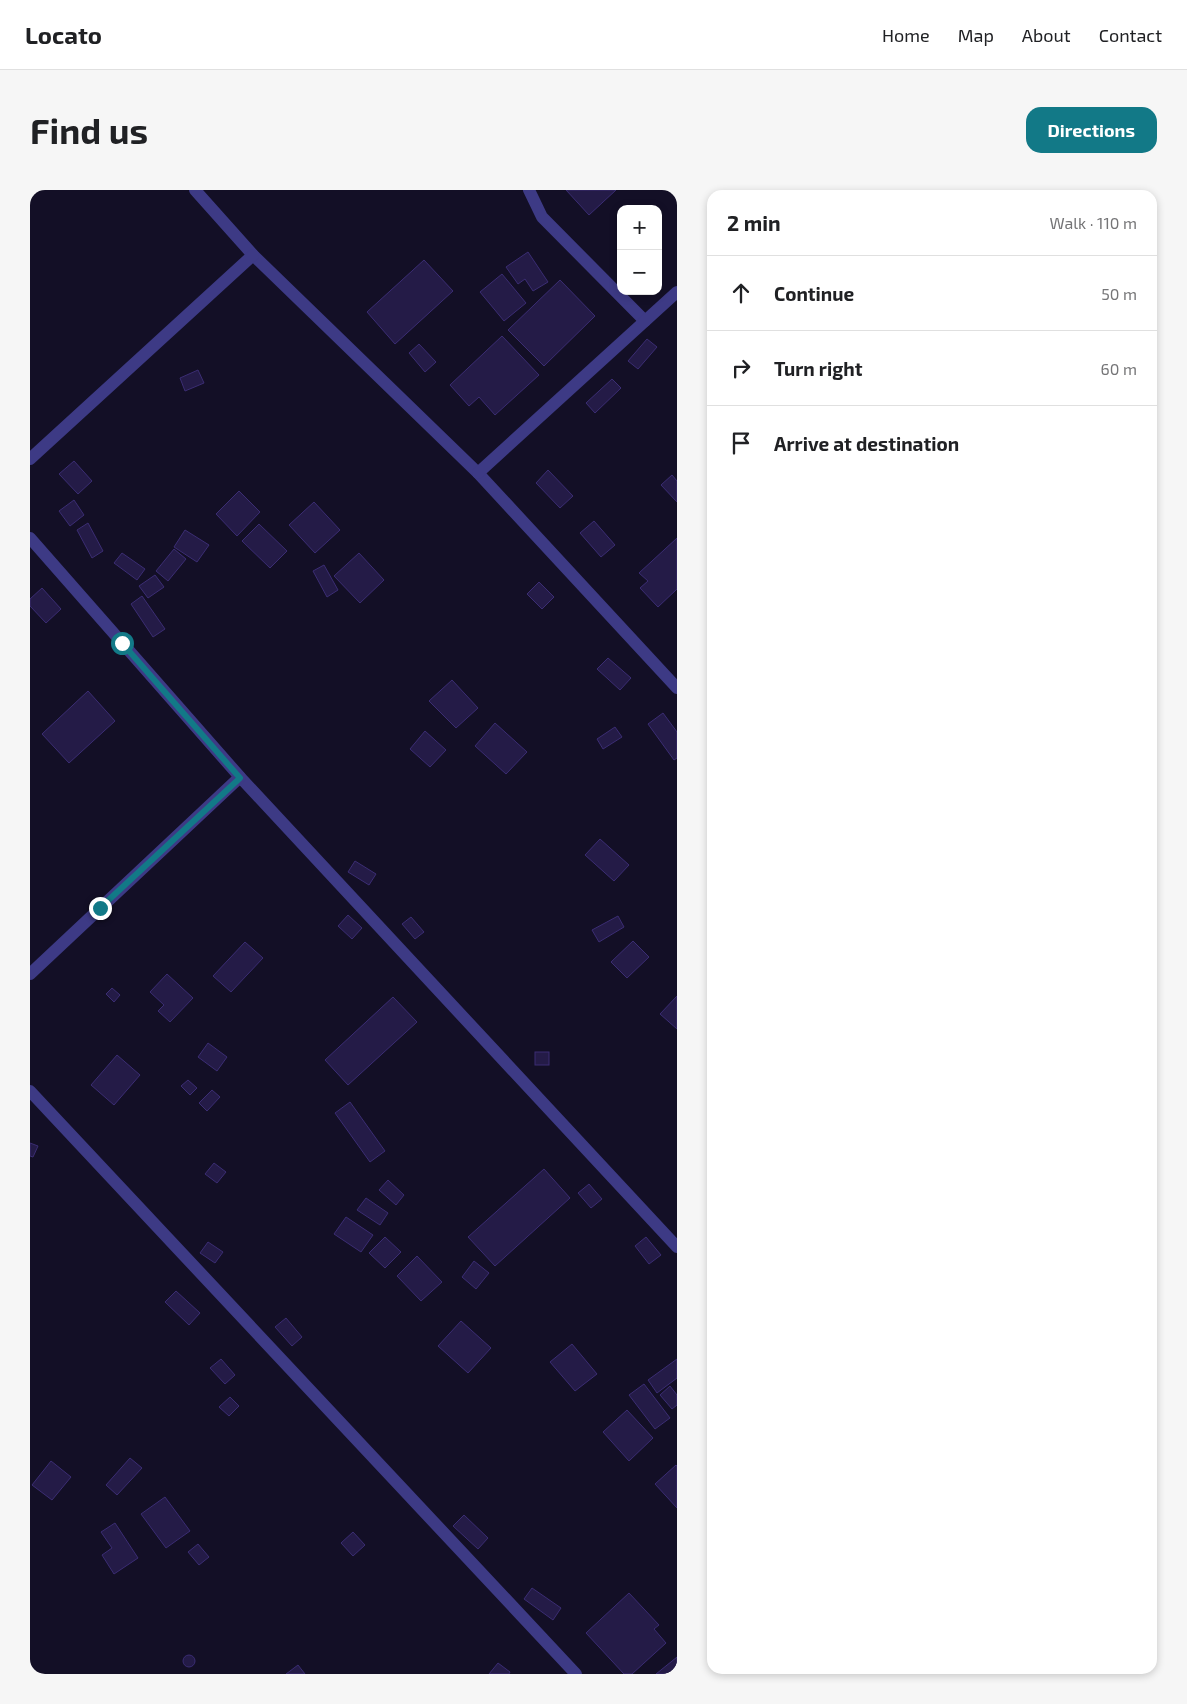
<!DOCTYPE html>
<meta charset="utf-8">
<style>
:root{--surface:#fff;--page:#f6f6f6;--text:#202124;--muted:#757577;--line:#e0e0e0;--accent:#127987}
body{margin:0;font-family:"Exo 2",sans-serif;background:var(--page);color:var(--text)}
.controls{position:absolute;right:15px;top:15px;display:grid;overflow:hidden;border-radius:10px;box-shadow:0 2px 8px #0003}
.controls button{width:45px;height:45px;display:grid;place-items:center;padding:0;border:0;border-bottom:1px solid var(--line);background:var(--surface);color:var(--text);font:25px sans-serif}
.stop{position:absolute;width:15px;height:15px;margin:-11px;border:4px solid #127987;border-radius:50%;background:#fff}
.stop.end{background:#127987;border-color:#fff;box-shadow:0 1px 5px #0008}
.list{margin:0;padding:0;list-style:none}
h2{display:flex;justify-content:space-between;align-items:center;height:65px;margin:0;padding:0 20px;font-size:21px}
h2 small{font-size:16px;font-weight:400;color:var(--muted)}
.list li{display:grid;grid-template-columns:32px 1fr auto;gap:15px;align-items:center;box-sizing:border-box;height:75px;padding:0 20px;border-top:1px solid var(--line)}
.list b{display:block;font-size:19px;white-space:nowrap}
.list em{font-size:16px;font-style:normal;color:var(--muted)}
.icon{flex:none;width:28px;height:28px;fill:none;stroke:currentColor;stroke-width:2;stroke-linecap:round;stroke-linejoin:round}
.map{position:relative;flex:none;width:647px;height:1484px;overflow:hidden;border-radius:15px}
header{display:flex;align-items:center;gap:30px;box-sizing:border-box;height:70px;padding:0 25px;background:var(--surface);border-bottom:1px solid var(--line)}
header strong{font-size:24px}
nav{display:flex;gap:28px;margin-inline-start:auto;font-size:18px}
.intro{display:flex;align-items:center;justify-content:space-between;box-sizing:border-box;height:120px;padding:0 30px}
h1{margin:0;font-size:35px}
.button{padding:12px 22px;border-radius:15px;background:var(--accent);color:#fff;font-size:18px;font-weight:700}
main{display:flex;gap:30px;padding:0 30px}
aside{flex:1;background:var(--surface);border-radius:15px;box-shadow:0 2px 8px #0003}
.map>svg:first-child{display:block}
.building{fill:#241b47;stroke:#3b2d73}
.lines{fill:none;stroke-linecap:round;stroke-linejoin:round}
.minor{stroke:#3d3a85;stroke-width:12}
.route{stroke:#127987;stroke-width:6}
</style>
<header>
<strong>Locato</strong>
<nav><a>Home</a><a>Map</a><a>About</a><a>Contact</a></nav>
</header>
<div class="intro"><h1>Find us</h1><a class="button">Directions</a></div>
<main>
<div class="map">
<svg width="647" height="1484" viewBox="0 0 647 1484">
<rect width="100%" height="100%" fill="#130f26"/>
<g class="building">
<path d="M536,0H586L559,25Z"/>
<path d="M498,62L518,92L503,101L495,89L488,94L476,77Z"/>
<path d="M394,70L423,101L365,154L337,122Z"/>
<path d="M472,84L496,113L474,131L450,102Z"/>
<path d="M530,90L565,126L514,176L478,140Z"/>
<path d="M472,146L509,185L465,225L449,207L439,216L420,195Z"/>
<path d="M617,149L627,157L608,179L598,171Z"/>
<path d="M389,154L406,172L395,182L379,163Z"/>
<path d="M168,180L174,193L155,201L150,188Z"/>
<path d="M582,189L591,198L565,223L556,213Z"/>
<path d="M44,271L62,291L48,304L29,284Z"/>
<path d="M518,280L543,306L530,318L506,293Z"/>
<path d="M642,285L647,291V312L631,295Z"/>
<path d="M209,301L230,322L207,346L186,324Z"/>
<path d="M44,310L54,325L40,336L29,321Z"/>
<path d="M284,312L310,340L285,363L259,335Z"/>
<path d="M564,331L585,355L571,367L550,343Z"/>
<path d="M58,333L73,361L62,368L47,340Z"/>
<path d="M229,334L257,361L240,378L212,351Z"/>
<path d="M155,340L179,355L167,372L144,357Z"/>
<path d="M647,348V399L628,417L610,398L618,391L609,383Z"/>
<path d="M144,359L156,369L138,391L126,381Z"/>
<path d="M92,363L115,379L107,390L84,373Z"/>
<path d="M329,363L354,390L330,413L304,386Z"/>
<path d="M294,375L308,400L297,407L283,381Z"/>
<path d="M125,385L134,397L118,408L109,396Z"/>
<path d="M509,392L524,407L512,419L497,404Z"/>
<path d="M12,398L31,419L16,433L0,416V409Z"/>
<path d="M112,406L135,439L123,447L101,414Z"/>
<path d="M578,468L601,488L590,500L567,479Z"/>
<path d="M422,490L448,518L426,538L399,511Z"/>
<path d="M58,501L85,531L39,573L12,544Z"/>
<path d="M633,523L647,542V568L644,570L618,534Z"/>
<path d="M465,533L497,562L476,584L445,556Z"/>
<path d="M585,537L592,547L573,559L567,549Z"/>
<path d="M395,541L416,560L400,577L380,559Z"/>
<path d="M570,649L599,675L584,691L555,665Z"/>
<path d="M325,671L346,684L339,695L318,682Z"/>
<path d="M318,725L332,738L322,749L308,736Z"/>
<path d="M588,726L594,737L569,752L562,740Z"/>
<path d="M381,727L394,742L385,749L372,734Z"/>
<path d="M603,751L619,767L597,788L581,772Z"/>
<path d="M215,752L233,768L201,802L183,786Z"/>
<path d="M137,784L163,808L140,832L128,821L134,815L120,802Z"/>
<path d="M82,798L90,805L84,812L76,804Z"/>
<path d="M647,806V839L630,824Z"/>
<path d="M363,807L387,832L318,895L295,870Z"/>
<path d="M178,853L197,867L187,881L168,867Z"/>
<rect x="505" y="862" width="14" height="13"/>
<path d="M87,865L110,885L84,915L61,895Z"/>
<path d="M158,890L167,898L160,905L151,896Z"/>
<path d="M182,900L190,907L177,921L169,913Z"/>
<path d="M320,912L355,961L340,972L305,923Z"/>
<path d="M0,953L8,956L3,967L0,966Z"/>
<path d="M184,973L196,982L187,993L175,984Z"/>
<path d="M514,979L540,1008L465,1076L438,1047Z"/>
<path d="M358,990L374,1005L366,1015L349,1000Z"/>
<path d="M559,994L572,1009L561,1018L548,1003Z"/>
<path d="M336,1008L358,1023L350,1035L327,1020Z"/>
<path d="M316,1027L343,1045L331,1062L304,1044Z"/>
<path d="M355,1047L371,1062L355,1078L339,1063Z"/>
<path d="M616,1047L631,1065L619,1074L605,1056Z"/>
<path d="M178,1052L193,1062L185,1073L170,1063Z"/>
<path d="M387,1066L412,1092L391,1111L367,1086Z"/>
<path d="M444,1071L459,1083L446,1099L432,1087Z"/>
<path d="M146,1101L170,1123L159,1135L135,1112Z"/>
<path d="M256,1128L272,1147L262,1156L245,1137Z"/>
<path d="M431,1131L461,1158L438,1183L408,1156Z"/>
<path d="M542,1154L567,1184L545,1201L520,1172Z"/>
<path d="M191,1169L205,1185L195,1194L180,1178Z"/>
<path d="M647,1169V1188L627,1203L618,1190Z"/>
<path d="M614,1194L640,1228L625,1239L599,1205Z"/>
<path d="M640,1196L647,1205V1215L642,1219L630,1205Z"/>
<path d="M200,1207L209,1216L199,1226L189,1217Z"/>
<path d="M597,1220L623,1248L599,1271L573,1242Z"/>
<path d="M100,1268L112,1278L87,1305L76,1295Z"/>
<path d="M21,1271L41,1287L22,1310L2,1295Z"/>
<path d="M646,1275L647,1276V1318L625,1294Z"/>
<path d="M135,1307L160,1341L136,1358L111,1324Z"/>
<path d="M434,1325L458,1348L448,1359L423,1336Z"/>
<path d="M85,1333L108,1368L84,1384L72,1365L82,1358L71,1342Z"/>
<path d="M323,1342L335,1355L323,1366L311,1353Z"/>
<path d="M168,1354L179,1367L169,1375L158,1362Z"/>
<path d="M502,1398L531,1418L523,1430L494,1409Z"/>
<path d="M599,1403L629,1435L624,1439L636,1453L602,1484H594L556,1443Z"/>
<circle cx="159" cy="1471" r="6"/>
<path d="M647,1467V1484H626Z"/>
<path d="M468,1473L480,1482L479,1484H459Z"/>
<path d="M268,1475L275,1484H256Z"/>
</g>
<g class="lines">
<g class="minor">
<path d="M165,0L223,65L448,283L647,498"/>
<path d="M499,0L512,27L615,131"/>
<path d="M0,269L223,65"/>
<path d="M448,283L647,102"/>
<path d="M0,348L210,587L647,1057"/>
<path d="M0,784L210,587"/>
<path d="M0,901L546,1484"/>
</g>
</g>
<g class="lines">
<path class="route" d="M70,718L210,588L92,453"/>
</g>
</svg>
<div class="controls">
<button>+</button>
<button>−</button>
</div>
<div class="stop" style="left:92px;top:453px"></div>
<div class="stop end" style="left:70px;top:718px"></div>
</div>
<aside>
<h2>2 min<small>Walk · 110 m</small></h2>
<ul class="list">
<li><svg class="icon" aria-label="ahead" viewBox="0 0 24 24"><path d="M12 20V5M6 11l6-6 6 6"/></svg><div><b>Continue</b></div><em>50 m</em></li>
<li><svg class="icon" aria-label="right" viewBox="0 0 24 24"><path d="M7 20v-9h11M14 6l5 5-5 5"/></svg><div><b>Turn right</b></div><em>60 m</em></li>
<li><svg class="icon" aria-label="arrive" viewBox="0 0 24 24"><path d="M6 21V4h12l-3 4 3 4H6"/></svg><div><b>Arrive at destination</b></div></li>
</ul>
</aside>
</main>
